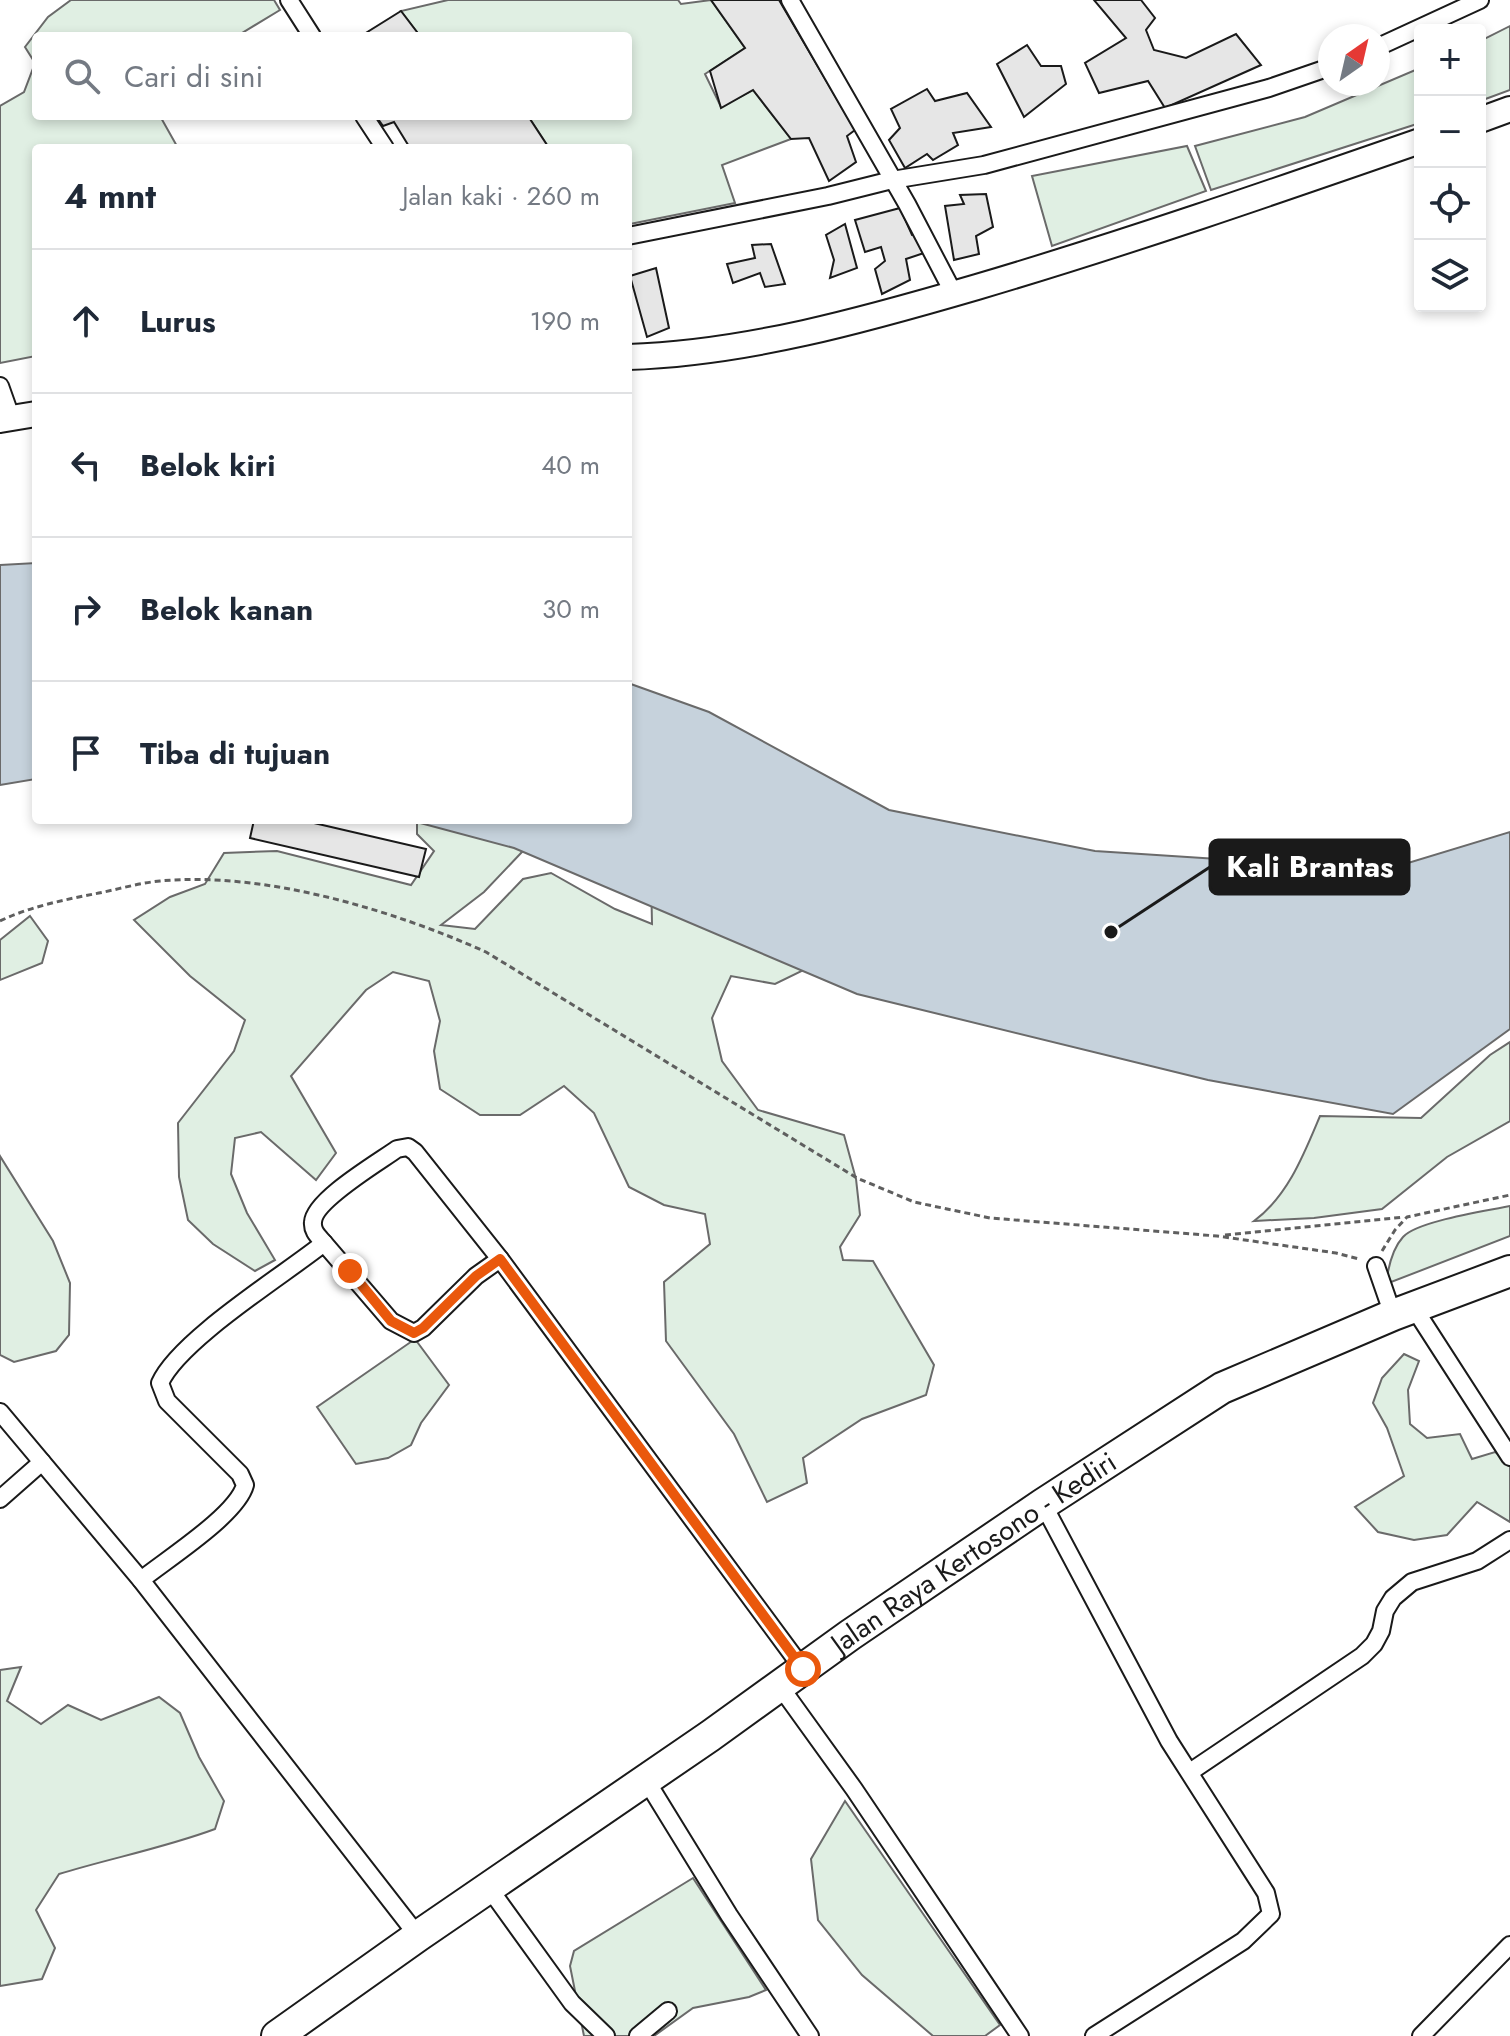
<!DOCTYPE html>
<html lang="id">
<meta charset="utf-8">
<style>
:root{--surface:#fff;--page:#f2f2f3;--text:#1f2937;--muted:#747a83;--line:#e0e1e3}
body{margin:0;font-family:Jost,sans-serif;background:var(--page);color:var(--text)}
.controls{position:absolute;right:24px;top:24px;display:grid;overflow:hidden;border-radius:8px;box-shadow:0 4px 12px #0003}
.controls button{width:72px;height:72px;display:grid;place-items:center;padding:0;border:0;border-bottom:2px solid var(--line);background:var(--surface);color:var(--text);font:40px sans-serif}
.compass{position:absolute;left:1318px;top:24px;width:72px;height:72px;border-radius:50%;background:var(--surface);box-shadow:0 4px 12px #0003;rotate:34deg}
.stop{position:absolute;width:24px;height:24px;margin:-18px;border:6px solid #ea580c;border-radius:50%;background:#fff}
.stop.end{background:#ea580c;border-color:#fff;box-shadow:0 2px 8px #0008}
.list{margin:0;padding:0;list-style:none}
h2{display:flex;justify-content:space-between;align-items:center;height:104px;margin:0;padding:0 32px;font-size:34px}
h2 small{font-size:26px;font-weight:400;color:var(--muted)}
.list li{display:grid;grid-template-columns:52px 1fr auto;gap:24px;align-items:center;box-sizing:border-box;height:144px;padding:0 32px;border-top:2px solid var(--line)}
.list b{display:block;font-size:30px;white-space:nowrap}
.list em{font-size:26px;font-style:normal;color:var(--muted)}
.icon{flex:none;width:44px;height:44px;fill:none;stroke:currentColor;stroke-width:2;stroke-linecap:round;stroke-linejoin:round}
.map{position:relative;flex:none;width:1510px;height:2036px;overflow:hidden}
.search{position:absolute;background:var(--surface);box-shadow:0 4px 12px #0003;left:32px;top:32px;width:600px;height:88px;display:flex;align-items:center;gap:20px;box-sizing:border-box;padding:0 28px;border-radius:8px;color:var(--muted);font-size:30px}
.panel{position:absolute;background:var(--surface);box-shadow:0 4px 12px #0003;left:32px;top:144px;width:600px;height:680px;border-radius:8px}
.map>svg:first-child{display:block}
.green{fill:#e0efe3;stroke:#6a6a6a;stroke-width:2}
.water{fill:#c6d2dc;stroke:#6a6a6a;stroke-width:2}
.building{fill:#e6e6e6;stroke:#1a1a1a;stroke-width:2}
.lines{fill:none;stroke-linecap:round;stroke-linejoin:round}
.street-casing{stroke:#1a1a1a;stroke-width:20}
.secondary-casing{stroke:#1a1a1a;stroke-width:28}
.highway-casing{stroke:#1a1a1a;stroke-width:34}
.path{stroke:#5f5f5f;stroke-width:3;stroke-dasharray:6 4;stroke-linecap:butt}
.street{stroke:#fff;stroke-width:16}
.secondary{stroke:#fff;stroke-width:24}
.highway{stroke:#fff;stroke-width:30}
.route{stroke:#ea580c;stroke-width:10}
.labels{text-anchor:middle;stroke-width:6;stroke-linejoin:round;paint-order:stroke}
.street-label{font-size:28px;fill:#1a1a1a;stroke:#fff}
.leader{fill:none;stroke:#1a1a1a;stroke-width:3}
.callout-dot{fill:#1a1a1a;stroke:#fff;stroke-width:3}
.callout{fill:#1a1a1a;stroke:#1a1a1a;stroke-width:3}
.callout-label{font-size:30px;text-anchor:middle;font-weight:bold;fill:#fff}
</style>
<div class="map">
<svg width="1510" height="2036" viewBox="0 0 1510 2036">
<rect width="100%" height="100%" fill="#fff"/>
<g class="green">
<path d="M71,0H274L280,10L237,36H36V116H160L178,148H36V356L0,363V106L24,92L35,63L25,47L48,17Z"/>
<path d="M448,0H678L681,4L711,0L745,48L705,74L721,107L753,90L791,139L722,165L735,203L630,224L628,148H549L528,116H628V36H420L401,11Z"/>
<path d="M1510,26V90L1480,101V41Z"/>
<path d="M1420,68V123L1211,190L1195,146L1305,117Z"/>
<path d="M1187,146L1206,191L1052,246L1032,176Z"/>
<path d="M417,820L540,833L484,892L441,925L475,929L523,879L551,873L615,909L652,924L651,875L814,965L775,984L731,976L712,1018L722,1061L758,1110L844,1135L856,1179L860,1215L840,1247L843,1260L873,1261L934,1365L926,1395L862,1419L803,1458L807,1483L767,1502L734,1434L666,1341L664,1282L710,1244L705,1214L664,1205L629,1187L594,1113L564,1086L520,1115H480L440,1089L434,1051L440,1021L429,981L393,972L366,990L291,1076L336,1153L316,1180L261,1132L235,1138L231,1174L247,1213L275,1260L255,1271L213,1244L188,1220L179,1177L178,1123L234,1051L245,1020L190,976L134,920L170,897L205,884L224,853L277,851L411,885L434,851L417,834Z"/>
<path d="M30,916L48,941L42,963L0,980V940Z"/>
<path d="M1510,1042V1121L1447,1157L1382,1209L1314,1218L1254,1221C1288,1196 1304,1154 1320,1116L1421,1118L1490,1055Z"/>
<path d="M0,1156L53,1241L70,1283L69,1335L56,1351L14,1362L0,1355Z"/>
<path d="M1510,1206V1236L1386,1284C1388,1268 1392,1249 1403,1237C1417,1221 1487,1211 1510,1206Z"/>
<path d="M415,1339L449,1385L421,1423L411,1445L388,1458L356,1464L317,1407Z"/>
<path d="M1404,1354L1419,1361L1408,1390L1410,1424L1427,1438L1460,1434L1472,1459L1495,1452L1510,1463V1522L1477,1502L1447,1535L1414,1540L1378,1532L1355,1507L1404,1476L1387,1428L1373,1403L1382,1378Z"/>
<path d="M21,1667L7,1701L41,1724L68,1705L101,1720L159,1697L180,1713L199,1757L224,1801L215,1829C164,1848 111,1858 59,1874L36,1910L55,1948L42,1979L0,1986V1670Z"/>
<path d="M845,1801L1000,2025L985,2036H933L862,1975L818,1920L811,1859Z"/>
<path d="M693,1878L766,1990L749,1997L693,2008L654,2036H584L570,1966L574,1951Z"/>
</g>
<g class="water">
<path d="M36,563V779L0,785V565Z"/>
<path d="M628,683L709,712L889,810L1095,851L1385,870L1510,832V1029L1393,1114L1208,1080L857,994L514,848L409,820H628Z"/>
</g>
<g class="building">
<path d="M711,0H779L855,130L847,136L856,162L829,181L809,138L791,139L753,90L721,108L710,71L745,48Z"/>
<path d="M1094,0H1141L1155,18L1146,30L1154,50L1186,58L1236,34L1261,65L1165,108L1148,81L1099,93L1085,63L1126,38Z"/>
<path d="M401,11L420,36H361Z"/>
<path d="M1027,45L1041,66H1061L1066,84L1024,117L997,64Z"/>
<path d="M927,89L935,101L967,93L991,127L953,133L958,145L933,160L927,154L905,168L889,140L900,128L891,109Z"/>
<path d="M376,116H528L549,148H410L394,122L383,126Z"/>
<path d="M986,194L993,227L976,236L979,254L954,260L945,206L964,204L960,195Z"/>
<path d="M900,208L912,235L921,234L924,253L906,259L910,280L882,294L875,269L885,261L881,247L865,252L855,220Z"/>
<path d="M845,224L857,268L830,278L834,260L826,235Z"/>
<path d="M771,244L785,284L765,287L760,273L733,283L727,264L755,258L752,245Z"/>
<path d="M656,268L669,328L647,337L630,276Z"/>
<path d="M254,820H301L426,849L419,877L250,838Z"/>
</g>
<g class="lines">
<g class="street-casing">
<g id="street">
<path d="M289,0L312,36"/>
<path d="M790,0L907,204L954,294"/>
<path d="M1378,47L1480,0"/>
<path d="M364,116L385,148"/>
<path d="M628,236L828,196L892,180L984,165L1269,88L1330,67"/>
<path d="M0,386L11,417"/>
<path d="M324,1243C318,1236 312,1231 313,1222C314,1200 379,1162 397,1149L408,1147L415,1152L500,1259"/>
<path d="M1376,1266L1393,1315"/>
<path d="M1414,1308L1510,1457"/>
<path d="M0,1412L141,1580L418,1936"/>
<path d="M0,1499L42,1462"/>
<path d="M1043,1504L1169,1741L1266,1893L1271,1914L1243,1941L1094,2036"/>
<path d="M141,1580C167,1559 237,1515 245,1485L240,1474L167,1401L160,1383C179,1340 284,1275 324,1243L391,1321L414,1333L423,1328L476,1276L500,1259L803,1669"/>
<path d="M779,1685L854,1789L1020,2036"/>
<path d="M1190,1772L1362,1656L1374,1644L1381,1631L1385,1611L1393,1598L1412,1582L1477,1561L1510,1540"/>
<path d="M646,1780L729,1915L810,2036"/>
<path d="M489,1888L572,2003L606,2036"/>
<path d="M638,2036L668,2011"/>
<path d="M1421,2036L1510,1945"/>
</g>
</g>
<g class="secondary-casing">
<g id="secondary">
<path d="M1480,120L1510,109"/>
<path d="M628,357C747,353 864,320 977,287C1126,243 1273,192 1420,141"/>
<path d="M0,420L36,414"/>
</g>
</g>
<g class="highway-casing">
<g id="highway">
<path id="s1" d="M277,2036L418,1936L710,1736L850,1635L1043,1504L1222,1388L1393,1315L1510,1271"/>
</g>
</g>
<g class="path">
<path d="M0,921C29,907 63,900 94,894C116,890 138,883 160,881C263,871 393,910 486,952L857,1178L914,1202L990,1218L1217,1236L1336,1253L1359,1259"/>
<path d="M1225,1235L1404,1217"/>
<path d="M1382,1251L1395,1230L1407,1217L1510,1195"/>
</g>
<use href="#street" class="street"/>
<use href="#secondary" class="secondary"/>
<use href="#highway" class="highway"/>
</g>
<g class="lines">
<path class="route" d="M350,1271L391,1321L414,1333L423,1328L476,1276L500,1259L803,1669"/>
</g>
<g class="labels">
<g class="street-label">
<text dy="10" stroke="none"><textPath href="#s1" startOffset="848">Jalan Raya Kertosono - Kediri</textPath></text>
</g>
</g>
<path class="leader" d="M1111 932L1210 867"/>
<circle class="callout-dot" cx="1111" cy="932" r="8"/>
<rect class="callout" x="1210" y="840" width="199" height="54" rx="8"/>
<g class="callout-label">
<text x="1310" y="877">Kali Brantas</text>
</g>
</svg>
<div class="controls">
<button>+</button>
<button>−</button>
<button><svg class="icon" aria-label="locate" viewBox="0 0 24 24"><circle cx="12" cy="12" r="6"/><path d="M12 2v4M12 18v4M2 12h4M18 12h4"/></svg></button>
<button><svg class="icon" aria-label="layers" viewBox="0 0 24 24"><path d="M12 4l9 5-9 5-9-5zM3 14l9 5 9-5"/></svg></button>
</div>
<svg class="compass" viewBox="-18 -18 36 36"><path d="M0-13l5 13h-10z" fill="#e53935"/><path d="M0 13l5-13h-10z" fill="#747a83"/></svg>
<div class="stop" style="left:803px;top:1669px"></div>
<div class="stop end" style="left:350px;top:1271px"></div>
<div class="search"><svg class="icon" aria-label="search" viewBox="0 0 24 24"><circle cx="10" cy="10" r="6"/><path d="M15 15l6 6"/></svg>Cari di sini</div>
<section class="panel">
<h2>4 mnt<small>Jalan kaki · 260 m</small></h2>
<ul class="list">
<li><svg class="icon" aria-label="ahead" viewBox="0 0 24 24"><path d="M12 20V5M6 11l6-6 6 6"/></svg><div><b>Lurus</b></div><em>190 m</em></li>
<li><svg class="icon" aria-label="left" viewBox="0 0 24 24"><path d="M17 20v-9H6M10 6l-5 5 5 5"/></svg><div><b>Belok kiri</b></div><em>40 m</em></li>
<li><svg class="icon" aria-label="right" viewBox="0 0 24 24"><path d="M7 20v-9h11M14 6l5 5-5 5"/></svg><div><b>Belok kanan</b></div><em>30 m</em></li>
<li><svg class="icon" aria-label="arrive" viewBox="0 0 24 24"><path d="M6 21V4h12l-3 4 3 4H6"/></svg><div><b>Tiba di tujuan</b></div></li>
</ul>
</section>
</div>
